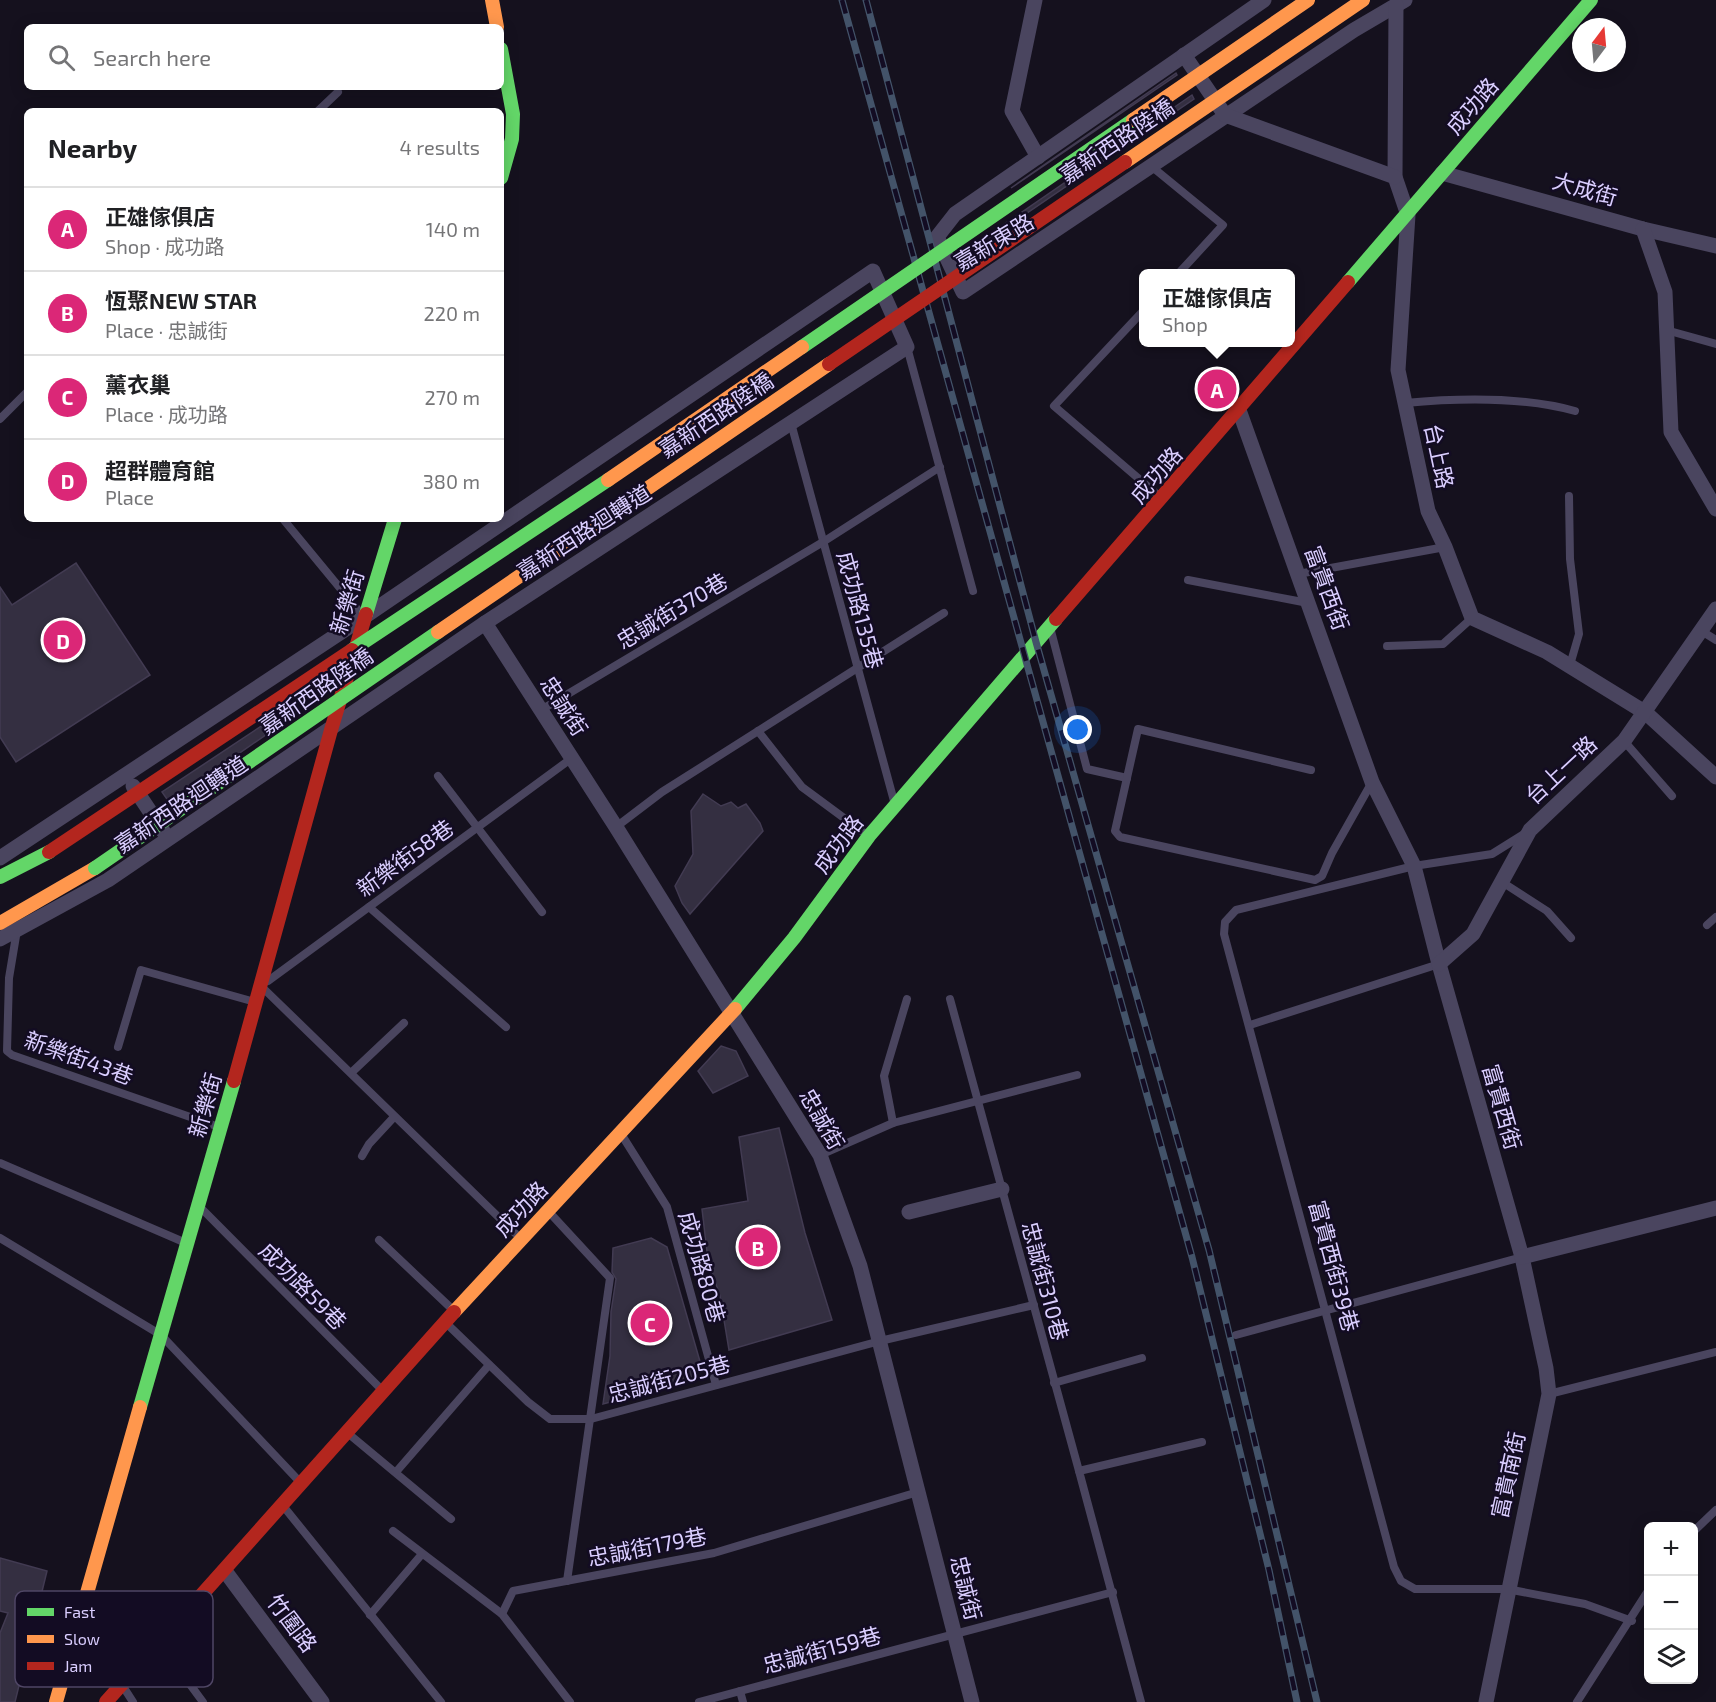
<!DOCTYPE html>
<meta charset="utf-8">
<style>
:root{--surface:#fff;--page:#f2f2f2;--text:#202124;--muted:#757577;--line:#e0e0e0;--accent:#db2777}
body{margin:0;font-family:"Exo 2","Noto Sans TC",sans-serif;background:var(--page);color:var(--text)}
.controls{position:absolute;right:18px;bottom:18px;display:grid;overflow:hidden;border-radius:9px;box-shadow:0 3px 15px #0003}
.controls button{width:54px;height:54px;display:grid;place-items:center;padding:0;border:0;border-bottom:2px solid var(--line);background:var(--surface);color:var(--text);font:30px sans-serif}
.compass{position:absolute;left:1572px;top:18px;width:54px;height:54px;border-radius:50%;background:var(--surface);box-shadow:0 3px 15px #0003;rotate:16deg}
.you{position:absolute;left:1078px;top:730px;width:21px;height:21px;margin:-15px;border:4px solid #fff;border-radius:50%;background:#1a73e8;box-shadow:0 0 0 9px #1a73e833}
.badge{display:grid;place-items:center;width:39px;height:39px;border-radius:50%;background:var(--accent);color:#fff;font-size:20px;font-weight:700}
.pin{position:absolute;translate:-50% -50%;border:3px solid #fff;box-shadow:0 2px 6px #0006}
.popup{position:absolute;left:1139px;top:269px;width:156px;height:78px;box-sizing:border-box;display:grid;place-content:center;border-radius:9px;background:var(--surface);filter:drop-shadow(0 2px 4px #0005);font-size:20px;white-space:nowrap;color:var(--muted)}
.popup b{font-size:22px;color:var(--text)}
.popup::after{content:'';position:absolute;left:50%;top:100%;margin-left:-12px;border:12px solid transparent;border-top-color:var(--surface)}
.list{margin:0;padding:0;list-style:none}
h2{display:flex;justify-content:space-between;align-items:center;height:78px;margin:0;padding:0 24px;font-size:26px}
h2 small{font-size:20px;font-weight:400;color:var(--muted)}
.list li{display:grid;grid-template-columns:39px 1fr auto;gap:18px;align-items:center;box-sizing:border-box;height:84px;padding:0 24px;border-top:2px solid var(--line)}
.list b{display:block;font-size:22px;white-space:nowrap}
.list p{margin:0;font-size:20px;white-space:nowrap;color:var(--muted)}
.list em{font-size:20px;font-style:normal;color:var(--muted)}
.icon{flex:none;width:33px;height:33px;fill:none;stroke:currentColor;stroke-width:2;stroke-linecap:round;stroke-linejoin:round}
.map{position:relative;flex:none;width:1716px;height:1702px;overflow:hidden}
.search{position:absolute;background:var(--surface);box-shadow:0 3px 15px #0003;left:24px;top:24px;width:480px;height:66px;display:flex;align-items:center;gap:15px;box-sizing:border-box;padding:0 21px;border-radius:9px;color:var(--muted);font-size:22px}
.panel{position:absolute;background:var(--surface);box-shadow:0 3px 15px #0003;left:24px;top:108px;width:480px;height:414px;border-radius:9px}
.map>svg:first-child{display:block}
.building{fill:#342f41;stroke:#423b52;stroke-width:1.5}
.lines{fill:none;stroke-linecap:round;stroke-linejoin:round}
.lane{stroke:#4a455f;stroke-width:8}
.street{stroke:#4a455f;stroke-width:15}
.fast{stroke:#63d668;stroke-width:14}
.slow{stroke:#ff974d;stroke-width:14}
.jam{stroke:#b3261e;stroke-width:14}
.rail-casing{stroke:#435369;stroke-width:7}
.rail{stroke:#130c23;stroke-width:4.5;stroke-dasharray:14;stroke-linecap:butt}
.fast-bridge{stroke:#63d668;stroke-width:14}
.slow-bridge{stroke:#ff974d;stroke-width:14}
.jam-bridge{stroke:#b3261e;stroke-width:14}
.labels{text-anchor:middle;stroke-width:5;stroke-linejoin:round;paint-order:stroke}
.street-label{font-size:22px;fill:#daceff;stroke:#130c23}
.key{fill:#130c23;stroke:#4f4665;stroke-width:1.5}
.key-label{font-size:16px;fill:#daceff}
</style>
<div class="map">
<svg width="1716" height="1702" viewBox="0 0 1716 1702">
<rect width="100%" height="100%" fill="#15111e"/>
<g class="building">
<path d="M1176,73L1177,75L1011,188Z"/>
<path d="M1192,95L1194,99L979,246L977,243Z"/>
<path d="M76,563L150,675L16,762L0,737V587L12,605Z"/>
<path d="M278,715L283,723L169,802L162,792Z"/>
<path d="M703,794L721,806L731,802L738,808L746,804L760,823L763,831L690,914L682,903L675,886L693,854L691,811Z"/>
<path d="M721,1046L736,1051L748,1076L713,1093L698,1071Z"/>
<path d="M779,1128L805,1233L832,1320L729,1350L720,1296L708,1260L702,1209L748,1201L739,1137Z"/>
<path d="M651,1238L667,1247L701,1365L693,1380L603,1404L610,1356L611,1312L616,1279L612,1272L613,1248Z"/>
<path d="M0,1558L47,1571L15,1702H0V1633L8,1613L0,1611Z"/>
</g>
<g class="lines">
<g class="lane">
<path d="M318,111L338,92"/>
<path d="M1151,166L1223,225L1178,274"/>
<path d="M1144,310L1054,406L1159,496"/>
<path d="M1666,330L1716,344"/>
<path d="M907,347L973,591"/>
<path d="M1405,403C1459,398 1521,396 1575,411"/>
<path d="M0,419L27,392"/>
<path d="M791,423L894,801"/>
<path d="M1569,496L1570,559L1579,634L1570,665"/>
<path d="M283,519L363,616"/>
<path d="M1298,574L1445,547"/>
<path d="M1188,580L1308,603"/>
<path d="M1700,630L1716,640"/>
<path d="M1051,631L1087,769L1127,778"/>
<path d="M1387,646L1443,644L1472,618"/>
<path d="M541,710L823,542L940,467"/>
<path d="M758,731L802,787L867,835"/>
<path d="M1624,741L1672,796"/>
<path d="M1311,770L1138,729L1115,831L1120,837L1315,880L1322,876L1332,853L1372,782"/>
<path d="M438,776L542,912"/>
<path d="M616,827L662,792L944,613"/>
<path d="M1524,834L1492,854L1414,866L1236,910L1225,922L1224,934L1394,1567L1401,1581L1415,1589H1507L1585,1604L1632,1621"/>
<path d="M1502,882L1547,911L1571,938"/>
<path d="M369,907L506,1027"/>
<path d="M1707,925L1716,917"/>
<path d="M17,930L9,978L7,1051L12,1055L219,1127"/>
<path d="M268,981L572,758"/>
<path d="M263,988L519,1237"/>
<path d="M950,999L1079,1471"/>
<path d="M1250,1025L1439,964"/>
<path d="M118,1047L141,970L255,1002"/>
<path d="M351,1073L404,1023"/>
<path d="M893,1123L884,1076L907,999"/>
<path d="M623,1137L667,1207L716,1385"/>
<path d="M820,1155L893,1123L1077,1075"/>
<path d="M362,1156L369,1144L394,1117"/>
<path d="M0,1163L186,1243"/>
<path d="M201,1208L381,1389"/>
<path d="M550,1213L610,1278L567,1581"/>
<path d="M0,1238L161,1335L299,1481"/>
<path d="M379,1240L452,1309"/>
<path d="M446,1323L528,1402L550,1419H591L880,1341L1034,1305"/>
<path d="M1236,1335L1522,1257"/>
<path d="M1054,1383L1142,1358"/>
<path d="M1549,1394L1716,1352"/>
<path d="M350,1435L451,1519"/>
<path d="M396,1472L489,1365"/>
<path d="M284,1507L441,1702"/>
<path d="M393,1531L502,1614L570,1702"/>
<path d="M1694,1531L1716,1510"/>
<path d="M502,1614L513,1591L714,1553L918,1492"/>
<path d="M370,1615L422,1554"/>
<path d="M161,1645L203,1702"/>
<path d="M124,1688L133,1702"/>
<path d="M740,1691L743,1702"/>
<path d="M699,1702L1113,1592"/>
<path d="M1141,1702L1079,1471L1202,1442"/>
<path d="M1577,1702L1648,1591"/>
</g>
<g class="street">
<path d="M1035,0L1012,111L1038,157"/>
<path d="M1264,0L955,214L937,237L963,292L1354,30L1405,0"/>
<path d="M1396,5L1395,177L1408,215L1398,370L1428,511L1445,547L1472,618L1547,652L1646,713L1716,777"/>
<path d="M1184,55L1225,115L1395,177"/>
<path d="M1442,173L1643,229L1716,246"/>
<path d="M1643,229L1665,292L1671,432L1716,509"/>
<path d="M1239,410L1372,782L1414,866L1439,964L1522,1257L1546,1368L1549,1394L1486,1702"/>
<path d="M485,623L616,827L820,1155L860,1266L972,1702"/>
<path d="M133,786L163,831"/>
<path d="M0,858L364,617L873,271L907,347L485,623L108,880L0,939"/>
<path d="M1439,964L1473,934L1530,830L1624,741L1716,609"/>
<path d="M909,1212L1002,1189"/>
<path d="M1522,1257L1716,1208"/>
<path d="M225,1571L322,1702"/>
</g>
<g class="fast">
<path d="M501,49L513,114L512,139L501,178"/>
<path d="M1348,282L1591,0"/>
<path d="M366,614L395,519"/>
<path d="M0,877L49,852"/>
<path d="M735,1009L794,938L869,836L1056,619"/>
<path d="M140,1407L234,1081"/>
</g>
<g class="slow">
<path d="M492,0L497,27"/>
<path d="M0,923L95,868"/>
<path d="M454,1312L735,1009"/>
<path d="M56,1702L140,1407"/>
</g>
<g class="jam">
<path d="M1056,619L1348,282"/>
<path d="M234,1081L331,730L366,614"/>
<path d="M106,1702L454,1312"/>
</g>
<g class="rail-casing">
<g id="rail">
<path d="M842,0L1192,1257L1269,1570L1297,1702"/>
<path d="M866,0L1036,642L1209,1250L1317,1702"/>
</g>
</g>
<use href="#rail" class="rail"/>
<g class="fast-bridge">
<path d="M802,347L1133,120"/>
<path d="M352,650L608,480"/>
<path d="M95,868L438,632"/>
</g>
<g class="slow-bridge">
<path d="M1133,120L1308,0"/>
<path d="M1125,162L1363,0"/>
<path d="M608,480L802,347"/>
<path d="M438,632L829,364"/>
</g>
<g class="jam-bridge">
<path d="M829,364L1125,162"/>
<path d="M49,852L352,650"/>
</g>
</g>
<g class="labels">
<g class="street-label">
<text transform="translate(1472 106) rotate(-49)" y="8">成功路</text>
<text transform="translate(1117 141) rotate(-34)" y="8">嘉新西路陸橋</text>
<text transform="translate(1585 189) rotate(16)" y="8">大成街</text>
<text transform="translate(994 242) rotate(-31)" y="8">嘉新東路</text>
<text transform="translate(716 415) rotate(-34)" y="8">嘉新西路陸橋</text>
<text transform="translate(1439 456) rotate(78)" y="8">台上路</text>
<text transform="translate(1156 475) rotate(-49)" y="8">成功路</text>
<text transform="translate(584 532) rotate(-33)" y="8">嘉新西路迴轉道</text>
<text transform="translate(1327 588) rotate(70)" y="8">富貴西街</text>
<text transform="translate(347 602) rotate(-73)" y="8">新樂街</text>
<text transform="translate(860 610) rotate(75)" y="8">成功路135巷</text>
<text transform="translate(672 611) rotate(-31)" y="8">忠誠街370巷</text>
<text transform="translate(316 691) rotate(-35)" y="8">嘉新西路陸橋</text>
<text transform="translate(564 706) rotate(57)" y="8">忠誠街</text>
<text transform="translate(1561 770) rotate(-43)" y="8">台上一路</text>
<text transform="translate(181 804) rotate(-34)" y="8">嘉新西路迴轉道</text>
<text transform="translate(838 844) rotate(-53)" y="8">成功路</text>
<text transform="translate(405 858) rotate(-36)" y="8">新樂街58巷</text>
<text transform="translate(79 1058) rotate(20)" y="8">新樂街43巷</text>
<text transform="translate(205 1105) rotate(-74)" y="8">新樂街</text>
<text transform="translate(1502 1107) rotate(74)" y="8">富貴西街</text>
<text transform="translate(822 1119) rotate(60)" y="8">忠誠街</text>
<text transform="translate(521 1209) rotate(-47)" y="8">成功路</text>
<text transform="translate(1334 1266) rotate(75)" y="8">富貴西街39巷</text>
<text transform="translate(702 1267) rotate(74)" y="8">成功路80巷</text>
<text transform="translate(1045 1281) rotate(75)" y="8">忠誠街310巷</text>
<text transform="translate(303 1286) rotate(45)" y="8">成功路59巷</text>
<text transform="translate(669 1379) rotate(-15)" y="8">忠誠街205巷</text>
<text transform="translate(1508 1475) rotate(-78)" y="8">富貴南街</text>
<text transform="translate(647 1547) rotate(-11)" y="8">忠誠街179巷</text>
<text transform="translate(966 1588) rotate(76)" y="8">忠誠街</text>
<text transform="translate(292 1623) rotate(53)" y="8">竹圍路</text>
<text transform="translate(822 1650) rotate(-15)" y="8">忠誠街159巷</text>
</g>
</g>
<rect x="15" y="1591" width="198" height="96" rx="9" class="key"/>
<rect x="27" y="1608" width="27" height="8" fill="#63d668"/>
<rect x="27" y="1635" width="27" height="8" fill="#ff974d"/>
<rect x="27" y="1662" width="27" height="8" fill="#b3261e"/>
<g class="key-label">
<text x="64" y="1618">Fast</text>
<text x="64" y="1645">Slow</text>
<text x="64" y="1672">Jam</text>
</g>
</svg>
<div class="controls">
<button>+</button>
<button>−</button>
<button><svg class="icon" aria-label="layers" viewBox="0 0 24 24"><path d="M12 4l9 5-9 5-9-5zM3 14l9 5 9-5"/></svg></button>
</div>
<svg class="compass" viewBox="-18 -18 36 36"><path d="M0-13l5 13h-10z" fill="#e53935"/><path d="M0 13l5-13h-10z" fill="#757577"/></svg>
<div class="you"></div>
<div class="pin badge" style="left:1217px;top:389px">A</div>
<div class="popup"><b>正雄傢俱店</b>Shop</div>
<div class="pin badge" style="left:758px;top:1247px">B</div>
<div class="pin badge" style="left:650px;top:1323px">C</div>
<div class="pin badge" style="left:63px;top:640px">D</div>
<div class="search"><svg class="icon" aria-label="search" viewBox="0 0 24 24"><circle cx="10" cy="10" r="6"/><path d="M15 15l6 6"/></svg>Search here</div>
<section class="panel">
<h2>Nearby<small>4 results</small></h2>
<ul class="list">
<li><span class="badge">A</span><div><b>正雄傢俱店</b><p>Shop · 成功路</p></div><em>140 m</em></li>
<li><span class="badge">B</span><div><b>恆聚NEW STAR</b><p>Place · 忠誠街</p></div><em>220 m</em></li>
<li><span class="badge">C</span><div><b>薰衣巢</b><p>Place · 成功路</p></div><em>270 m</em></li>
<li><span class="badge">D</span><div><b>超群體育館</b><p>Place</p></div><em>380 m</em></li>
</ul>
</section>
</div>
